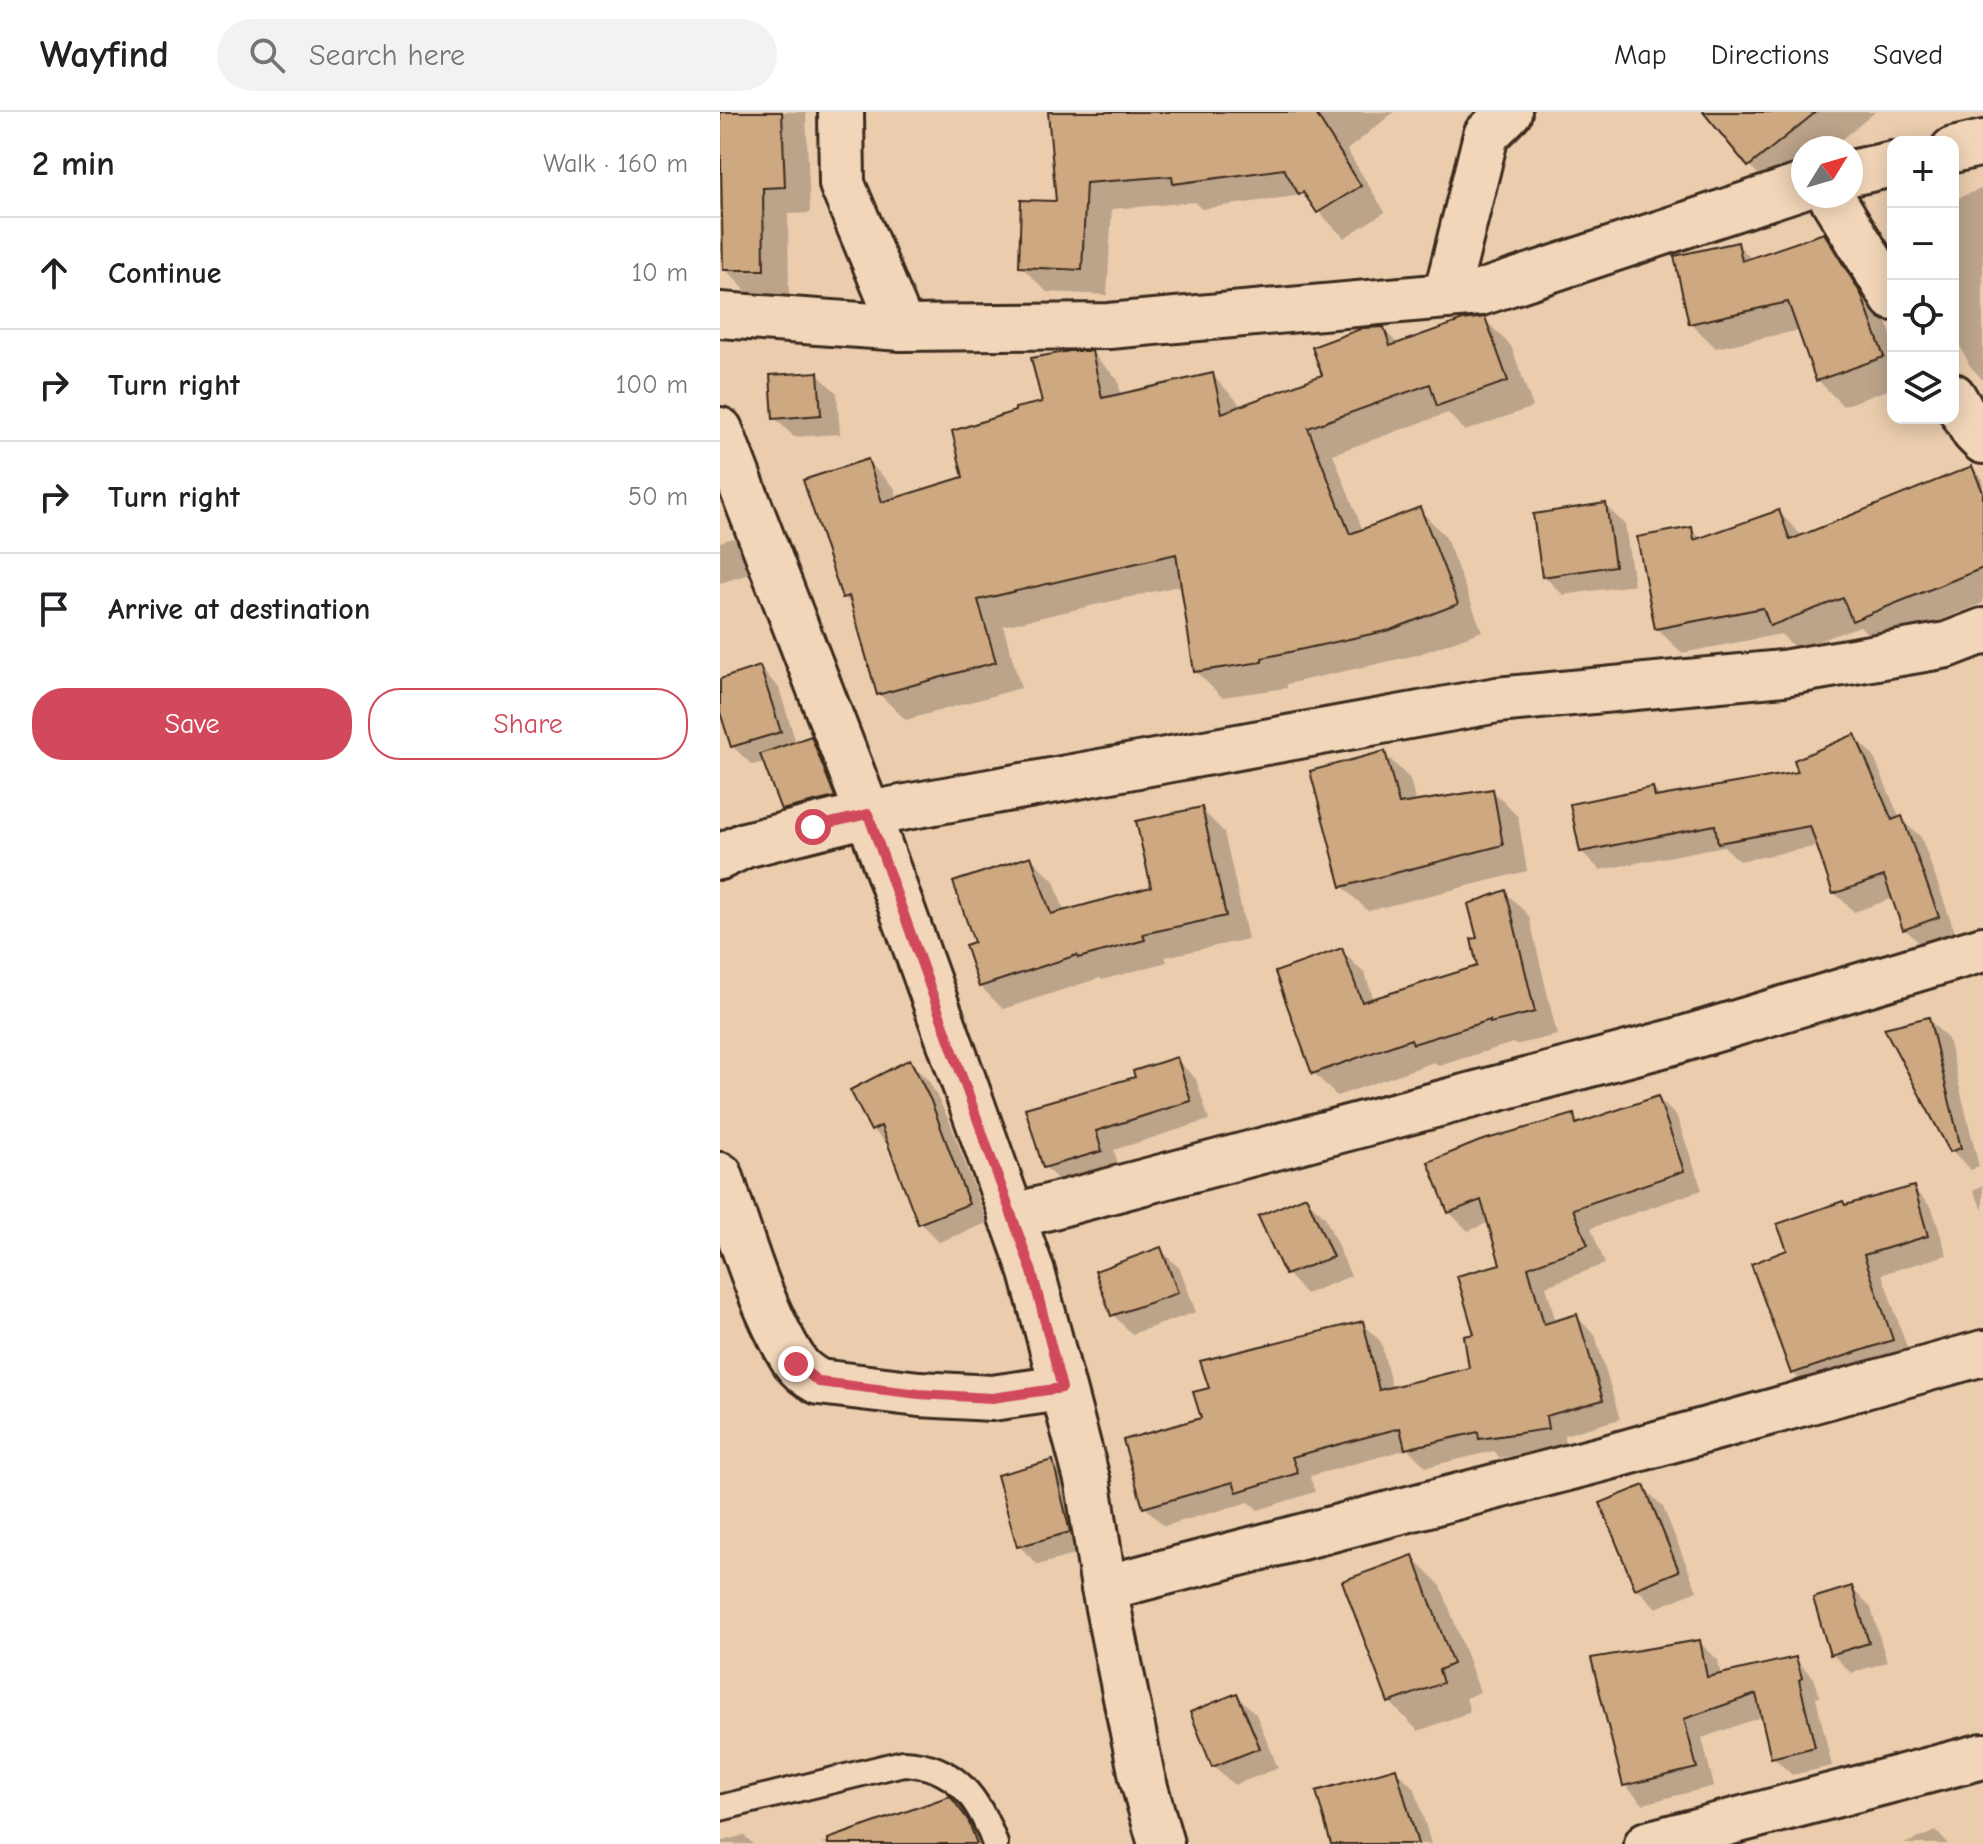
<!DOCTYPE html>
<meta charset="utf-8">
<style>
:root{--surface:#fff;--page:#f2f2f2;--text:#202124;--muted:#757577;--line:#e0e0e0;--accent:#d1495b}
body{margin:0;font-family:"Comic Neue",sans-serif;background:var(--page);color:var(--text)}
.controls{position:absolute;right:24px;top:24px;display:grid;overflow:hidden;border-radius:16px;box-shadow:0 4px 20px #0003}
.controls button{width:72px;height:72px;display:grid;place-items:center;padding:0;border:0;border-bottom:2px solid var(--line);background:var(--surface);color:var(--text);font:40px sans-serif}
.compass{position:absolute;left:1071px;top:24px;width:72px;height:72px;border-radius:50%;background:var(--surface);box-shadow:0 4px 20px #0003;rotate:53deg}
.stop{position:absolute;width:24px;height:24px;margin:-18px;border:6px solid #d1495b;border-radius:50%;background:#fff}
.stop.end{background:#d1495b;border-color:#fff;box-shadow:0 2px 8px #0008}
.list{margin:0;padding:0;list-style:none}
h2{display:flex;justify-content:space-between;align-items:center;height:104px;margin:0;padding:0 32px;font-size:34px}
h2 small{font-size:26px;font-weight:400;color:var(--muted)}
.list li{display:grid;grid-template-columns:52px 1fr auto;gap:24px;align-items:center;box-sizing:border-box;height:112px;padding:0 32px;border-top:2px solid var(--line)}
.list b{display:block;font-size:30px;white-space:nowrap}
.list em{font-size:26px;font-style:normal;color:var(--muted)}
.actions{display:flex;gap:16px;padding:24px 32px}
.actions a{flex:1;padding:18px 0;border:2px solid var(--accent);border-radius:32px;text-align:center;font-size:28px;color:var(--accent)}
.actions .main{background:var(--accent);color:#fff}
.icon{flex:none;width:44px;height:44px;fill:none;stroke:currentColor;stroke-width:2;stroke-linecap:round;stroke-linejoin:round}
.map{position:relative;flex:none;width:1263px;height:1732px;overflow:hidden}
header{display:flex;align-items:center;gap:48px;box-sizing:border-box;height:112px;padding:0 40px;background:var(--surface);border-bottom:2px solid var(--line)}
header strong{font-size:38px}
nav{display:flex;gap:44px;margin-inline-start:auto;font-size:28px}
.search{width:560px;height:72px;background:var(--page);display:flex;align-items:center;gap:20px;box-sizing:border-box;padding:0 28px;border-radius:44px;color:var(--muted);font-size:30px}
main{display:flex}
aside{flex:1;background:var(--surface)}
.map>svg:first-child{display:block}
.shadow{fill:#0003}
.building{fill:#cea881;stroke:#3b2a1e;stroke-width:2}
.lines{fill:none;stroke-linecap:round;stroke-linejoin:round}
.lane-casing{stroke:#3b2a1e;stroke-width:30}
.street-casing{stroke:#3b2a1e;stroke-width:50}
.lane{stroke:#f2d6b9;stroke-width:24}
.street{stroke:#f2d6b9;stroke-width:44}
.route{stroke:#d1495b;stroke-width:10}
</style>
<header>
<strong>Wayfind</strong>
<div class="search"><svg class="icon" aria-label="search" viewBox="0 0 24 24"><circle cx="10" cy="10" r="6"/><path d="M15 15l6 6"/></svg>Search here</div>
<nav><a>Map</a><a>Directions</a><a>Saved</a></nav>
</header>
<main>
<aside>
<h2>2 min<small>Walk · 160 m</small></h2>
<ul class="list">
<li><svg class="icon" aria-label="ahead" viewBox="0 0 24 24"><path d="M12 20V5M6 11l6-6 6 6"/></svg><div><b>Continue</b></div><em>10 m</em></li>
<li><svg class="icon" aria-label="right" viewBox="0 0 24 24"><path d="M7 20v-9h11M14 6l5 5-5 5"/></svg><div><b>Turn right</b></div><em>100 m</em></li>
<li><svg class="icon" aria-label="right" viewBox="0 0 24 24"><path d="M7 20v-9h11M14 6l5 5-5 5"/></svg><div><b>Turn right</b></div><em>50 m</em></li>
<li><svg class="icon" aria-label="arrive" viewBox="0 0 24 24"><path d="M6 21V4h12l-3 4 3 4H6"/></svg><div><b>Arrive at destination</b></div></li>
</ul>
<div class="actions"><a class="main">Save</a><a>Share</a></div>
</aside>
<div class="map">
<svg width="1263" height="1732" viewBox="0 0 1263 1732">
<rect width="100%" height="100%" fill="#ebcdae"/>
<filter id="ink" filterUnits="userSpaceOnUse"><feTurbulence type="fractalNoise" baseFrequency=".0125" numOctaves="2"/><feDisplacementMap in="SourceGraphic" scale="16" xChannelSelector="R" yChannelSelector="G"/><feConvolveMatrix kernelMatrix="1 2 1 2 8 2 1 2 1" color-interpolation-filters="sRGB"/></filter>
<g filter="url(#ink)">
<g class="shadow">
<path d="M0,0H86L90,101L68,102L69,184H31L5,157V100L0,95Z"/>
<path d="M330,0H674L627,38L665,100L624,126L583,83L481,97L475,90L392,97L387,183L327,180L301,154L338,92Z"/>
<path d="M986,0H1155L1112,36H1083V60L1057,81L1030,54Z"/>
<path d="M1263,76V268L1250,254L1233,219V88Z"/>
<path d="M1104,123L1129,149L1166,209L1173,229V276L1123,294L1098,268L1080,218L996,236L970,211L1017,132L1033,148Z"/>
<path d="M764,207L791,234L813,295L745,319L728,301L613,342L643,419L699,397L725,424L762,519L697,543L567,572V576L502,585L475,559L463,473L283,514L301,576L186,608L159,582L135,496L124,485L147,349L174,375L178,388L245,367L324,292L372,241L398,268L401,284L492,263L518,290L520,297L605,264L663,217L679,233Z"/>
<path d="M97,262L117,281L120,322L74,325L55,306Z"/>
<path d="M1252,356L1263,367V491L1159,533L1140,514L1076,537L1061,522L962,541L936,516L971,417L982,428L1059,400L1083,425Z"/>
<path d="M885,393L905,413L914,473L843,483L824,464Z"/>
<path d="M13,426L23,435L33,461L0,471V430Z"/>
<path d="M40,556L59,576L76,631L90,626L110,645L132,704L82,717L62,697L45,650L32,653L12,634L0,593V569Z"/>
<path d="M1134,624L1153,643L1180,707L1201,725L1236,823L1203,835L1185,817L1174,786L1134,800L1115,781L1099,734L1019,749L1004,734L880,758L862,740L933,677L942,686L1081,661Z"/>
<path d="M664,641L690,667L696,692L773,679L798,705L807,759L648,799L622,774Z"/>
<path d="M481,697L504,720L528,827L445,845L447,850L382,868L380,866L283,897L260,874L311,746L334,769L345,801L433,777Z"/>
<path d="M786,781L809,804L837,923L795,933L793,931L718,954L714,950L617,984L594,961L622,839L645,862L654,888L760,855L759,828Z"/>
<path d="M1209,908L1228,927L1259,1055L1251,1058L1232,1039Z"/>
<path d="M456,947L476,967L489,1008L394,1038L400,1059L344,1074L325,1055L418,966Z"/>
<path d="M190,950L209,969L230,1010L267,1111L219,1130L200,1111L172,1037L153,1018L133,979Z"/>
<path d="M938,986L957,1005L982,1078L871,1116L885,1152L826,1174L836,1210L856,1204L875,1223L900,1307L844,1323L845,1336L780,1346L774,1339L706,1355L688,1337L590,1364L595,1380L538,1398L529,1390L444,1414L425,1395L483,1308L491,1277L642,1211L661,1230L672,1277L751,1257L757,1224L782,1153L770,1110L748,1119L729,1100L853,1005L861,1013Z"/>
<path d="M1263,1073V1098L1253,1078Z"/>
<path d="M1193,1076L1212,1096L1227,1143L1162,1162L1191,1247L1092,1280L1073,1261L1070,1140L1126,1095Z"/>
<path d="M585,1086L605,1105L631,1164L586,1182L567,1162Z"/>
<path d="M441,1138L460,1157L476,1200L412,1222L393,1203Z"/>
<path d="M332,1350L351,1370L368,1439L318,1453L299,1434Z"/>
<path d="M924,1376L943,1395L977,1479L936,1496L917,1476L882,1392Z"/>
<path d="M692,1445L721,1474L760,1580L746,1586L750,1600L698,1619L670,1590L625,1470Z"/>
<path d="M1132,1476L1151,1496L1167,1550L1131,1561L1112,1542Z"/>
<path d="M979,1530L998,1548L1001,1564L1075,1547L1094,1566L1100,1585L1096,1586L1112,1654L1072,1663L1053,1645L1044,1604L982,1626L994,1674L923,1692L905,1673Z"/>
<path d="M516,1583L536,1602L558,1656L514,1673L494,1654Z"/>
<path d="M676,1658L695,1677L711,1732H613Z"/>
<path d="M230,1686L273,1732H100Z"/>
<path d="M1216,1719L1228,1732H1184Z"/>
<path d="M24,1723L33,1732H0V1730Z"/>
</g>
<g class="building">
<path d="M0,0H62L65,75L43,76L44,158H3Z"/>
<path d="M328,0H595L641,74L597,101L583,80L579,83L564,57L453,72L452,64L366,71L362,158L299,155L301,88L336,89Z"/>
<path d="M983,0H1096L1028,55Z"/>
<path d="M1104,121L1141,182L1164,245L1096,269L1068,190L969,212L954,144L1018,130L1022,149Z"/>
<path d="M765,205L788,269L717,294L710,272L588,316L630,422L700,395L738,492L670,518L542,546V550L474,560L456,442L258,488L276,550L157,583L129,484L122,486L83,368L148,347L162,390L243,365L232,319L295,299V296L322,290L311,246L350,239H372L382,286L493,261L502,301L602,263L592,235L643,216L664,215L670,234L743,208Z"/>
<path d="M98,260L101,303L53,307L50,263Z"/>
<path d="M1252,354L1263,380V456L1132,509L1123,486L1050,514L1043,496L935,517L917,425L972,415L974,428L1059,398L1070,428Z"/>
<path d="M886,391L895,454L822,465L813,402Z"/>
<path d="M40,554L61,620L11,635L0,600V567Z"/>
<path d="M1135,622L1172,708L1182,704L1219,805L1183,818L1164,764L1113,782L1090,714L998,731L995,713L860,740L850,692L933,675L935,685L1078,660L1074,648Z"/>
<path d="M91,624L115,685L61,698L40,642Z"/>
<path d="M665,639L679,692L773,677L783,733L621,775L590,659Z"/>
<path d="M482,695L506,804L423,822L425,828L358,846L357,843L259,875L245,833L254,830L233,770L311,744L331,802L431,775L416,709Z"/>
<path d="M786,778L815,900L770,911V908L693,932L691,927L592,962L555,860L622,836L642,890L757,854L751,827L757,826L748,792Z"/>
<path d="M1209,905L1241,1036L1230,1040L1164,916Z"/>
<path d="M457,945L471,989L376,1019L382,1039L323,1056L305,996L415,965L413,959Z"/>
<path d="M190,947L211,989L249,1092L198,1112L161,1014L151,1019L130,978Z"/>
<path d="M938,984L964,1059L853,1097L868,1133L808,1155L824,1212L857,1202L883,1288L826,1304L828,1317L759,1327L758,1320L685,1337L680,1316L572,1345L578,1361L517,1380L513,1370L423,1396L403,1328L481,1306L473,1280L489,1276L480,1249L643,1209L659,1278L749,1256L744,1224L754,1222L737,1164L780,1152L761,1088L728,1101L708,1050L760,1029L854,1002L856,1012Z"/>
<path d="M1194,1074L1208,1124L1144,1143L1173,1228L1071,1262L1031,1152L1067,1138L1057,1112L1123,1089L1125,1093Z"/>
<path d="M586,1084L613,1145L565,1163L538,1104Z"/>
<path d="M441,1135L458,1181L391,1204L375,1159Z"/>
<path d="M333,1348L350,1420L297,1435L277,1363Z"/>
<path d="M924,1373L959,1459L915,1477L880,1391Z"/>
<path d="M693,1443L733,1552L719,1558L723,1571L668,1591L622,1469Z"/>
<path d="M1132,1474L1149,1531L1110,1543L1093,1486Z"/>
<path d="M980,1528L987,1565L1076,1545L1082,1566L1079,1568L1095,1635L1051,1646L1036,1582L964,1607L977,1656L903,1674L871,1546Z"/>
<path d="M517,1581L540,1636L492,1655L470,1600Z"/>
<path d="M676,1656L698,1732H611L596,1679Z"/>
<path d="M230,1684L248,1708L257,1732H108V1727Z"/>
</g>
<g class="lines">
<g class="lane-casing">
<path id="lane" d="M0,1696L183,1651C236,1653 259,1687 275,1732"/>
</g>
<g class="street-casing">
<g id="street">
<path d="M121,0L122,72L182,216"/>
<path d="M1233,38L1263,31"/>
<path d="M1131,61L1173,52"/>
<path d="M1111,84L1173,186"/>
<path d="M726,184L766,23L789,0"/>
<path d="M0,203L182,216L389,214L760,181L1083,74"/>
<path d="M1233,284L1254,320L1263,329"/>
<path d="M0,318L148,702L312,1160L368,1371L384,1476L422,1665L441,1732"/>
<path d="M0,745L25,733L148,702L777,588L1063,561L1227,533L1263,519"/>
<path d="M0,1063C20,1123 41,1197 75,1250C81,1259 90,1265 99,1270L199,1282L272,1286L342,1276"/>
<path d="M291,1105L953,930L1263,837"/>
<path d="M384,1476L886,1346L1263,1241"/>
<path d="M927,1732L1263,1644"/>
</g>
</g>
<use href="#lane" class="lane"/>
<use href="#street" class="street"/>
</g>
</g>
<g class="lines" filter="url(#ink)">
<path class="route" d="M76,1252L99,1270L199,1282L272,1286L342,1276L312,1160L148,702L93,715"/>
</g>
</svg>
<div class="controls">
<button>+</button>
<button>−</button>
<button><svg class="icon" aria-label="locate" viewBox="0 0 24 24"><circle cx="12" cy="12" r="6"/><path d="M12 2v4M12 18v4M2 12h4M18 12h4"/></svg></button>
<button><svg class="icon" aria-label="layers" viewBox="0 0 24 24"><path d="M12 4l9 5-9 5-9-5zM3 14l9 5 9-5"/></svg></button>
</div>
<svg class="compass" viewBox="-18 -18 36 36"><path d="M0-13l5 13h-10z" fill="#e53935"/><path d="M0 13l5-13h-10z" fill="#757577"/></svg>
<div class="stop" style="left:93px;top:715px"></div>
<div class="stop end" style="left:76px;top:1252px"></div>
</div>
</main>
